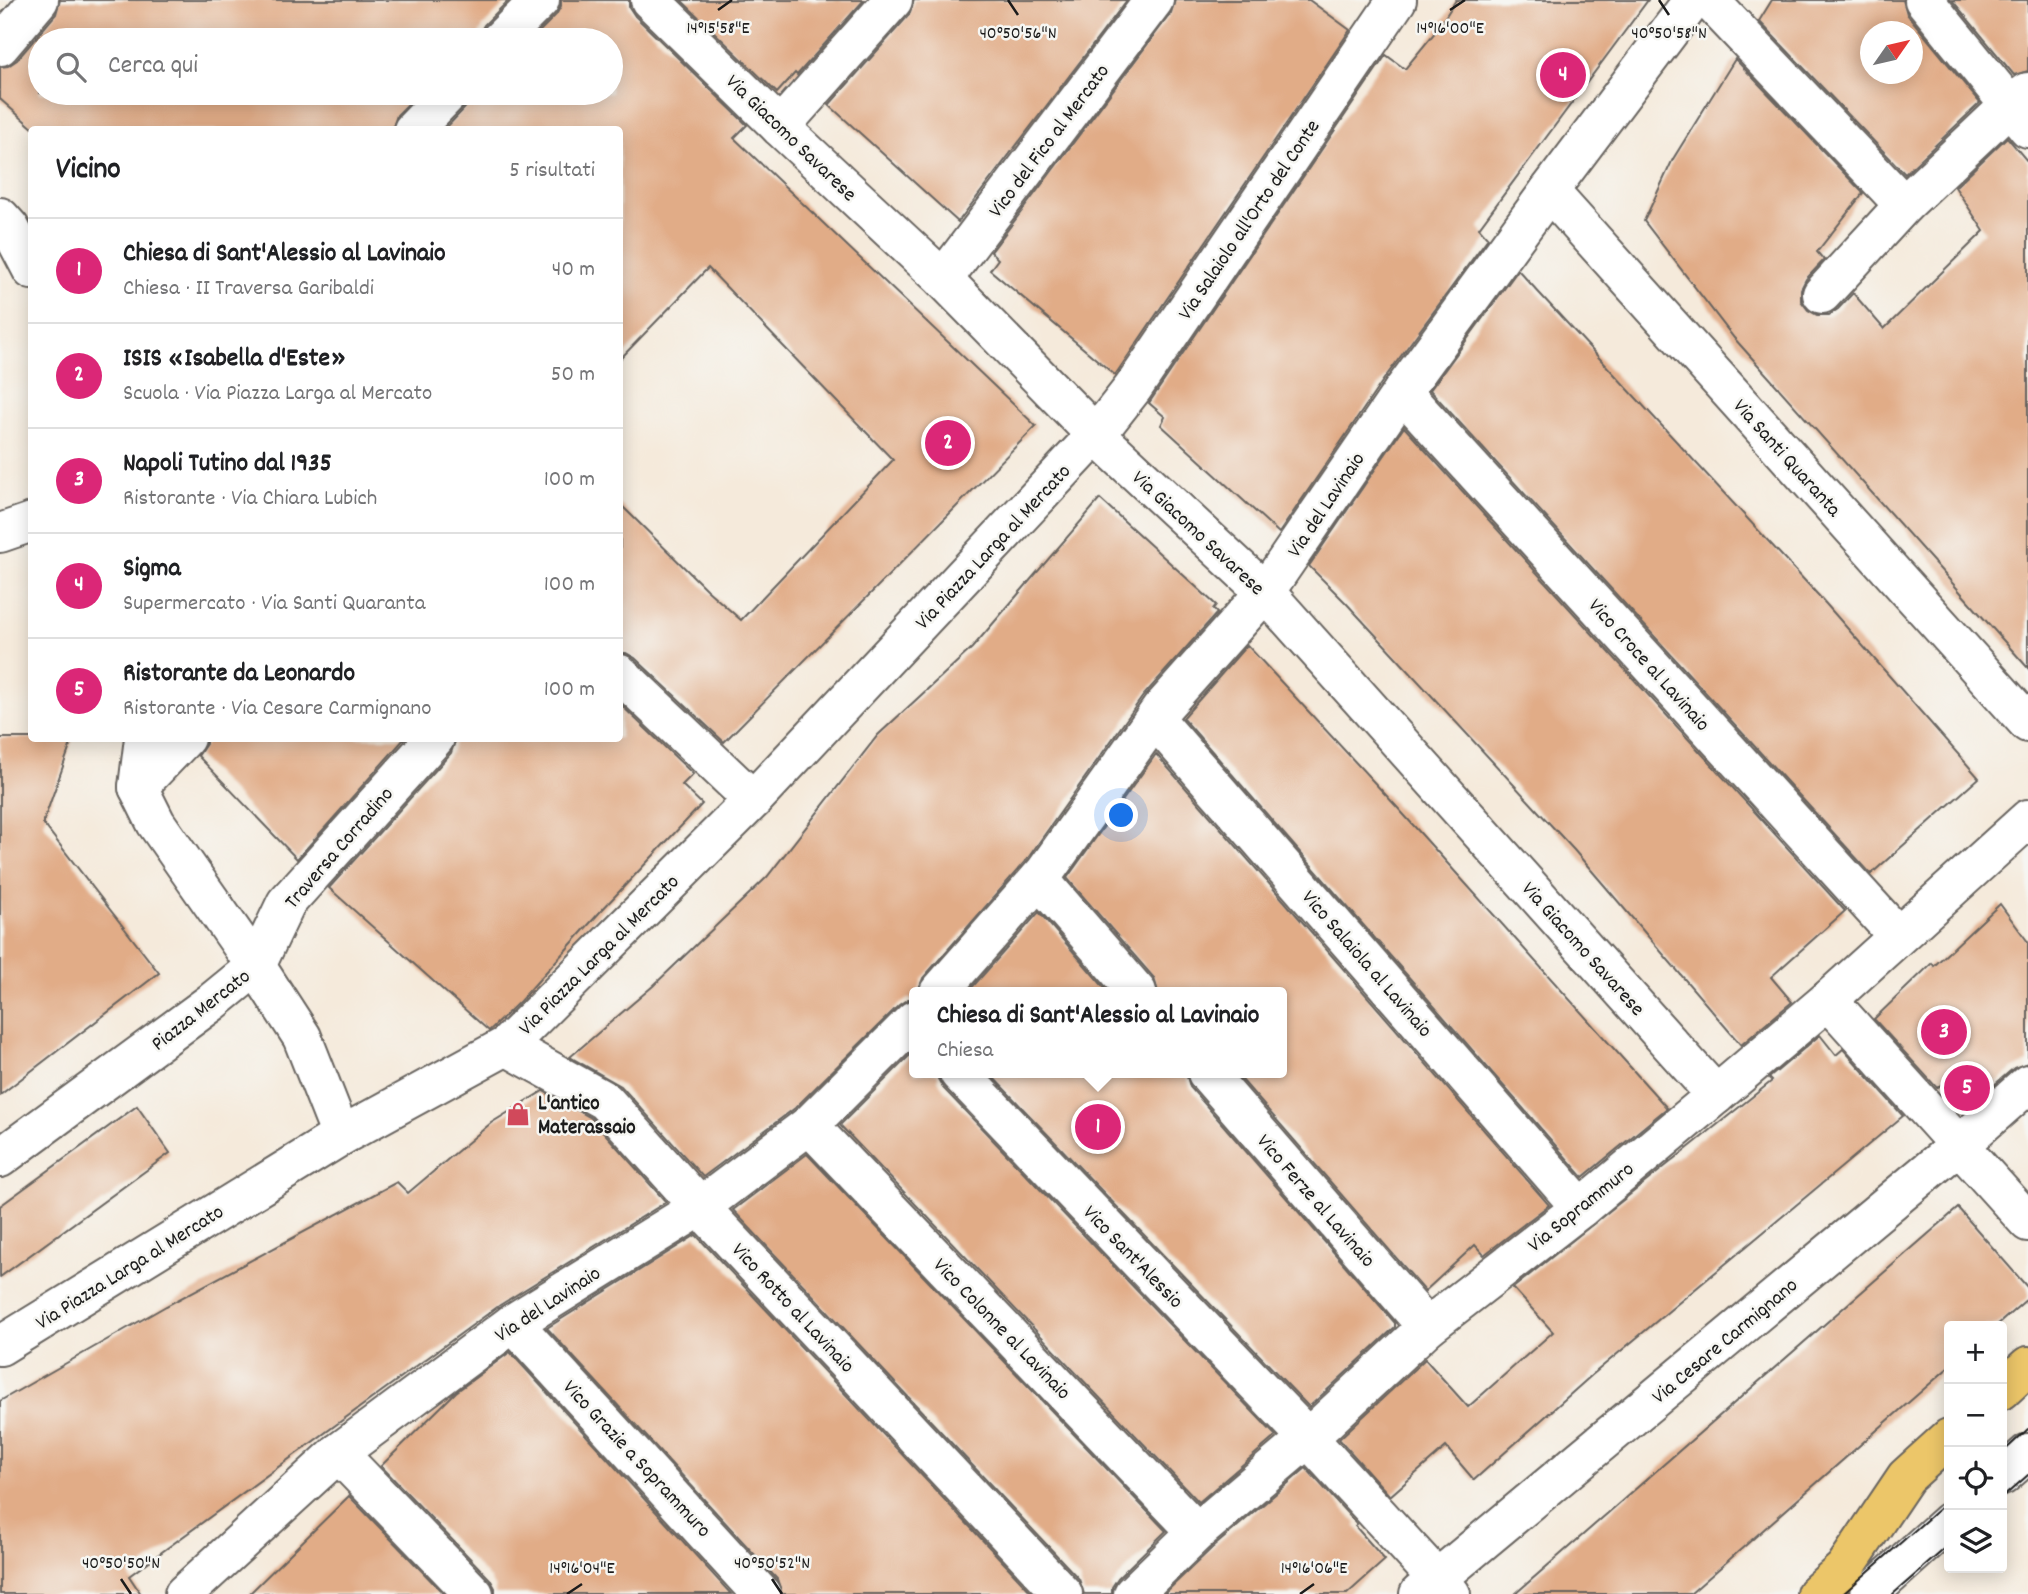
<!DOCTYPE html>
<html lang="it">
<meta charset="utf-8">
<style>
:root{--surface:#fff;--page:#f6f6f6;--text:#202124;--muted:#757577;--line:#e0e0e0;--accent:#db2777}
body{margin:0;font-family:Dekko,sans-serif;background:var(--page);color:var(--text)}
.controls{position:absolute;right:21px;bottom:21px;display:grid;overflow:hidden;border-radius:7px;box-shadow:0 4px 18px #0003}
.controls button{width:63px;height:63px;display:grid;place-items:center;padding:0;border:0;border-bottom:2px solid var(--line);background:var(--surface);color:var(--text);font:35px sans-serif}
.compass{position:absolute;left:1860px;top:21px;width:63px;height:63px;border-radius:50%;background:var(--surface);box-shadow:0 4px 18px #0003;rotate:56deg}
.you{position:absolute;left:1122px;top:816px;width:24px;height:24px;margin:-18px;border:5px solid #fff;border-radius:50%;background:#1a73e8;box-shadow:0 0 0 10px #1a73e833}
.badge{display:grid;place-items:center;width:46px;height:46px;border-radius:50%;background:var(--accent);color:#fff;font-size:23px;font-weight:700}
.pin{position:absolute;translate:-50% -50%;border:4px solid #fff;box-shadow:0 2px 7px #0006}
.popup{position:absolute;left:909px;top:987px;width:378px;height:91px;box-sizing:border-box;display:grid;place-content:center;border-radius:7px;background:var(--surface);filter:drop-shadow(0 2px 5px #0005);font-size:23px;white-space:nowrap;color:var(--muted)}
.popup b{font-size:26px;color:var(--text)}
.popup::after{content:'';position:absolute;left:50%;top:100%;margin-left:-14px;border:14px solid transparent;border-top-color:var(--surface)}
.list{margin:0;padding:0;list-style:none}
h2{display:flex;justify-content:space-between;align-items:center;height:91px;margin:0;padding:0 28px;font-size:30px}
h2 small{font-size:23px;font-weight:400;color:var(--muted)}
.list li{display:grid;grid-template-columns:46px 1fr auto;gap:21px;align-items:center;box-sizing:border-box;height:105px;padding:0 28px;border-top:2px solid var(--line)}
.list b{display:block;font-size:26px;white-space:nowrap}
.list p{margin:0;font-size:23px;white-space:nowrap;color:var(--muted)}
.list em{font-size:23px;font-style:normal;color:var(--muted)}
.icon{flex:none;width:38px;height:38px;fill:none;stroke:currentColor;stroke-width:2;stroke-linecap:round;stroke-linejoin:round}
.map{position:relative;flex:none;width:2028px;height:1594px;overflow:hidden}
.search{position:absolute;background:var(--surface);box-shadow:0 4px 18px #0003;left:28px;top:28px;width:595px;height:77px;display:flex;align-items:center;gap:18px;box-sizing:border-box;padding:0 24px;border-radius:38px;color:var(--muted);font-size:26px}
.panel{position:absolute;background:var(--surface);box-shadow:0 4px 18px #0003;left:28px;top:126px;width:595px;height:616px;border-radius:7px}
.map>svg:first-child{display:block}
.building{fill:#e1ac87;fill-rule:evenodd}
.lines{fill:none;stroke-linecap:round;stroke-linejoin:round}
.minor-casing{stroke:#68645f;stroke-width:42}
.major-casing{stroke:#68645f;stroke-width:42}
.minor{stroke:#fff;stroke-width:38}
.major{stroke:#ecc669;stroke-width:38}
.tram{stroke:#1c1c1c;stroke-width:2}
.ticks{fill:none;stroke:#1c1c1c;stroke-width:2.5}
.labels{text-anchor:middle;stroke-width:5;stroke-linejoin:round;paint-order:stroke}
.street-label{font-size:21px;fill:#1c1c1c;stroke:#f6f6f2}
.poi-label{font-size:21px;font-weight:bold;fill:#1c1c1c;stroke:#f6f6f2;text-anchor:start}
.ticks-label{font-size:18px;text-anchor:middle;fill:#1c1c1c;stroke:#f6f6f2;stroke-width:5;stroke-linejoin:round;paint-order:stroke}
</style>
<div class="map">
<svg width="2028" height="1594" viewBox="0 0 2028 1594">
<rect width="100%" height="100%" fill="#f6f6f2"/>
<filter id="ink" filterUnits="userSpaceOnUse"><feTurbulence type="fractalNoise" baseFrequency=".0143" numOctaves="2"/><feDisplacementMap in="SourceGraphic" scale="14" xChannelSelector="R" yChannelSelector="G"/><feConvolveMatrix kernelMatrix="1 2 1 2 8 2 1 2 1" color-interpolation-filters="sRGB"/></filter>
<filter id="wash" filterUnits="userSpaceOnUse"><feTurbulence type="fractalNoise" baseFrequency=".00686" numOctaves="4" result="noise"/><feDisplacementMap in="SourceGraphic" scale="28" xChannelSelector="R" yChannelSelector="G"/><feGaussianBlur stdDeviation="1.57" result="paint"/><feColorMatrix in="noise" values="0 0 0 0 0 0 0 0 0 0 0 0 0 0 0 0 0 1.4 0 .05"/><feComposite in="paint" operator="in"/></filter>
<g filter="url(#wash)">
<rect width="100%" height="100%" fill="#f5eadb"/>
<g id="blocks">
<g class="building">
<path d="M60,0H509L484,25L479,34V40H40V93H419L397,115L392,130H35L0,99V67L8,66L17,60L56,14Z"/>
<path d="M561,0H629V7L635,16L747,125L734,138L1036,426L724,742L635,658L626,653H620V504L707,590L741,620L893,460L708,268L620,359V130H444L465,108L470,99V93H611V40H531L556,15L561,6Z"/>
<path d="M681,0H864L797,75L795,73L777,93Z"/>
<path d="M914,0H1127L958,222L829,105L909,15Z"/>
<path d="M1175,0H1309L1350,30L1115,375L990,270L998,259L991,252L1171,13Z"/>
<path d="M1456,0H1648L1479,228L1488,238L1384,379L1279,533L1161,425L1165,417L1149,403L1386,55L1405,69L1437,30Z"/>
<path d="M1772,0H1903L1907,14L1980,103L1905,174L1759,21ZM1871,32H1913V74H1871Z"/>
<path d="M1952,0H2028V71L2014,75Z"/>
<path d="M1735,59L1863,193L1817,252L1824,260L1806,279L1801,289V301L1808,310L1817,315H1829L1838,309L1853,293L1884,329L1984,231L1955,187L2007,137L2028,162V668L1734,338L1644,221L1673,159Z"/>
<path d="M1518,270L1819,596L1979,778L1871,874L1430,390Z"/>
<path d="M1404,427L1845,911L1771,977L1792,1002L1741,1045L1574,850L1346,603L1309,566Z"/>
<path d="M1100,499L1216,605L1213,609L1217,613L1143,696L1028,858L923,978L918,992H914V999H908L899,1005L795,1108L703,1177L621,1086L570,1057L653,986L767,877L878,735L972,648Z"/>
<path d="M1247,645L1396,806L1667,1108L1583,1177L1183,718Z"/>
<path d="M620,704L693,774L682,785L702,804L600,912L520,1001L489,1031L329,888L451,753L456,738H620Z"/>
<path d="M0,738H73L43,823L159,973L0,1095Z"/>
<path d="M206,738H405L297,859L198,756L206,744Z"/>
<path d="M1156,754L1549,1205L1484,1255L1475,1245L1425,1291L1236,1073H1282V992H1158L1154,978L1067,878Z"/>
<path d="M2000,904L2028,942V1063L2014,1068L1972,1104L1948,1079L1937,1088L1874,1019L1932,963L1934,966Z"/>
<path d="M1039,912L1108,992H968Z"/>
<path d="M1820,1035L1836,1055L1843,1049L1903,1116L1592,1375L1474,1480L1446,1447L1390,1496L1339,1439L1425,1359L1468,1407L1553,1332L1513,1288L1772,1081L1769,1078Z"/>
<path d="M914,1051V1073H938V1079L943,1088L1276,1436L1199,1502L840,1125Z"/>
<path d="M989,1073H1186L1190,1087L1395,1323V1327L1309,1407Z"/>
<path d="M543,1091L591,1118L666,1202L500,1305L129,1576L141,1594H0V1401L166,1306L397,1182L408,1193L491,1123Z"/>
<path d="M137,1106L170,1153L0,1277V1206Z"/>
<path d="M807,1154L1166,1531L1118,1578L1112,1587V1594H1084L1079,1579L733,1210Z"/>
<path d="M1958,1208L2028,1288V1298L1996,1326H1949V1367L1690,1594H1515Z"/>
<path d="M696,1235L1033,1594H782L777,1579L547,1328Z"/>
<path d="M510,1352L731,1594H495V1588L490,1579L381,1466L456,1392Z"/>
<path d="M1306,1468L1357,1524L1355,1526L1385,1560L1347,1594H1164L1212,1548Z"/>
<path d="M349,1496L444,1594H249Z"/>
</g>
</g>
</g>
<g filter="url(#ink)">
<use href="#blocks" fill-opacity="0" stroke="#68645f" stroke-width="2"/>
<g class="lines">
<g class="minor-casing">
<g id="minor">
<path d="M650,0L780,127L943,279L1096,435L1265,592L1716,1095"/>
<path d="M1709,0L1904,205L1822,294"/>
<path d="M1924,0L2028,128"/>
<path d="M500,40L540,0"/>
<path d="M0,46L39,0"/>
<path d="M780,127L893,0"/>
<path d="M413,130L449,93"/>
<path d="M1549,191L2028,723"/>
<path d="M1904,205L2010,105L2028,92"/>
<path d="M0,217L10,228L32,270"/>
<path d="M943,279L1154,0"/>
<path d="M1402,392L1897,935"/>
<path d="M0,533L32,522"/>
<path d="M620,674L753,800"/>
<path d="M1155,719L1581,1208"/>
<path d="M144,738L138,787L156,823L256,966L302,1037L341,1136"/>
<path d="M138,787L185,738"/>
<path d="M1039,879L1137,992"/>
<path d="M939,992L1045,872L1161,709L1265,592L1402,392L1549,191L1693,0"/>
<path d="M1828,1000L2028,1222"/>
<path d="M506,1046L605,1101L700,1207L1063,1594"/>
<path d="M959,1073L1308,1438L1451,1594"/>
<path d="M1207,1073L1427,1327"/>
<path d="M809,1125L1197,1532"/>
<path d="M0,1158L212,1002L256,966L286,903L435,738"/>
<path d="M513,1323L761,1594"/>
<path d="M0,1346L341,1136L506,1046L753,800L1096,435L1133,388L1397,0"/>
<path d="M338,1453L474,1594"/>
<path d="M2002,1476L2028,1453"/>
<path d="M184,1594L338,1453L513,1323L700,1207L809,1125L914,1020"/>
<path d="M1133,1594L1197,1532L1308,1438L1427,1327L1581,1208L1716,1095L1828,1000L2028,819"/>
<path d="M1419,1594L1959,1145L2028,1084"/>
<path d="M1869,1594L1949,1522"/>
</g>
</g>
<g class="major-casing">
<g id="major">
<path d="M2002,1390L2028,1366"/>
<path d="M1816,1594L1844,1569L1906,1477L1949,1438"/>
</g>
</g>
<use href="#minor" class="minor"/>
<use href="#major" class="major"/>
<g class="tram">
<path d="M2002,1453L2028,1429"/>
<path d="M2002,1498L2028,1475"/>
<path d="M1843,1594L1949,1500"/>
<path d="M1893,1594L1949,1545"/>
</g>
</g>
</g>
<path class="ticks" d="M1008,0L1018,15M1659,0L1669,15M718,10L732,0M1450,10L1465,0M121,1579L131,1594M772,1579L782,1594M567,1594L582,1584M1300,1594L1314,1584"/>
<defs>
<g id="shop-bare" transform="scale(1.89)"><path d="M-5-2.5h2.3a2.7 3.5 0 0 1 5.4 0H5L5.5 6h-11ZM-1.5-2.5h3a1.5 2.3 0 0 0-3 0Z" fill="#d1495b" stroke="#f6f6f2" stroke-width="2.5" paint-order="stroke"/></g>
</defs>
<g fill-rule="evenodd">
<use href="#shop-bare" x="518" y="1114"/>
</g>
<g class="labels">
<g class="street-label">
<text transform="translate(792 137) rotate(44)" y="7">Via Giacomo Savarese</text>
<text transform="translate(1048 140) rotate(-53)" y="7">Vico del Fico al Mercato</text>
<text transform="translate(1248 219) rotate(-56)" y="7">Via Salaiolo all'Orto del Conte</text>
<text transform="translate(1788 457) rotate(48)" y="7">Via Santi Quaranta</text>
<text transform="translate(1325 504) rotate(-56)" y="7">Via del Lavinaio</text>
<text transform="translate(1199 532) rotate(43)" y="7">Via Giacomo Savarese</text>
<text transform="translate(992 546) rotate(-47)" y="7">Via Piazza Larga al Mercato</text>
<text transform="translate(1650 664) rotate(48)" y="7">Vico Croce al Lavinaio</text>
<text transform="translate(338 847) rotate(-49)" y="7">Traversa Corradino</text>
<text transform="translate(1584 948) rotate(48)" y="7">Via Giacomo Savarese</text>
<text transform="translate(598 954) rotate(-45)" y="7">Via Piazza Larga al Mercato</text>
<text transform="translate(1368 963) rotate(49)" y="7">Vico Salaiola al Lavinaio</text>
<text transform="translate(200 1009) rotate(-38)" y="7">Piazza Mercato</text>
<text transform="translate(1317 1200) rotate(49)" y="7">Vico Ferze al Lavinaio</text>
<text transform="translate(1580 1206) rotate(-39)" y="7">Via Soprammuro</text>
<text transform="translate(1134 1256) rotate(46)" y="7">Vico Sant'Alessio</text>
<text transform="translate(129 1266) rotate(-32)" y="7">Via Piazza Larga al Mercato</text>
<text transform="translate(547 1303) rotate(-33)" y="7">Via del Lavinaio</text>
<text transform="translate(794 1307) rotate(47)" y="7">Vico Rotto al Lavinaio</text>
<text transform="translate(1003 1328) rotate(46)" y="7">Vico Colonne al Lavinaio</text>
<text transform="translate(1724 1340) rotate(-40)" y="7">Via Cesare Carmignano</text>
<text transform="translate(638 1458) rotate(47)" y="7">Vico Grazie a Soprammuro</text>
</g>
<g class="poi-label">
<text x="538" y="1109">L'antico<tspan x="538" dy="24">Materassaio</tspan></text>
</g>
</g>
<g class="ticks-label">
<text x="718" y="33">14°15'58"E</text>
<text x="1450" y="33">14°16'00"E</text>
<text x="1018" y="38">40°50'56"N</text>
<text x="1669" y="38">40°50'58"N</text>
<text x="121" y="1568">40°50'50"N</text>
<text x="772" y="1568">40°50'52"N</text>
<text x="582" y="1573">14°16'04"E</text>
<text x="1314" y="1573">14°16'06"E</text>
</g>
</svg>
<div class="controls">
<button>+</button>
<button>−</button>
<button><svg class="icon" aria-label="locate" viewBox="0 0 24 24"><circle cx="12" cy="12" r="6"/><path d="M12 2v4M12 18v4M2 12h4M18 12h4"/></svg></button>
<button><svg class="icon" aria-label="layers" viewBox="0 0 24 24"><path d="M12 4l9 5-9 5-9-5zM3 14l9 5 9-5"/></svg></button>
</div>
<svg class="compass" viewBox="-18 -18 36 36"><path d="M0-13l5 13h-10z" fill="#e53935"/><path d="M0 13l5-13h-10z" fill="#757577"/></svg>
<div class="you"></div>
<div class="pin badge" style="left:1098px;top:1127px">1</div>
<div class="popup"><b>Chiesa di Sant'Alessio al Lavinaio</b>Chiesa</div>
<div class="pin badge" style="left:948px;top:443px">2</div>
<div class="pin badge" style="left:1944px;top:1032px">3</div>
<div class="pin badge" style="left:1563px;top:75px">4</div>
<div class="pin badge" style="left:1967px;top:1088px">5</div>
<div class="search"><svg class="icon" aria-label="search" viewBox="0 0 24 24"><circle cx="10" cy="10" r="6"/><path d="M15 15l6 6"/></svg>Cerca qui</div>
<section class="panel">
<h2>Vicino<small>5 risultati</small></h2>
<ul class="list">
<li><span class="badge">1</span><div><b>Chiesa di Sant'Alessio al Lavinaio</b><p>Chiesa · II Traversa Garibaldi</p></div><em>40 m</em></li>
<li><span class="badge">2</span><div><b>ISIS «Isabella d'Este»</b><p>Scuola · Via Piazza Larga al Mercato</p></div><em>50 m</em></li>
<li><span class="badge">3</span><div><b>Napoli Tutino dal 1935</b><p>Ristorante · Via Chiara Lubich</p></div><em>100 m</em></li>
<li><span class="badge">4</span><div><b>Sigma</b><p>Supermercato · Via Santi Quaranta</p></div><em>100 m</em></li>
<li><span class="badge">5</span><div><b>Ristorante da Leonardo</b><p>Ristorante · Via Cesare Carmignano</p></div><em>100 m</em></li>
</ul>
</section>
</div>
